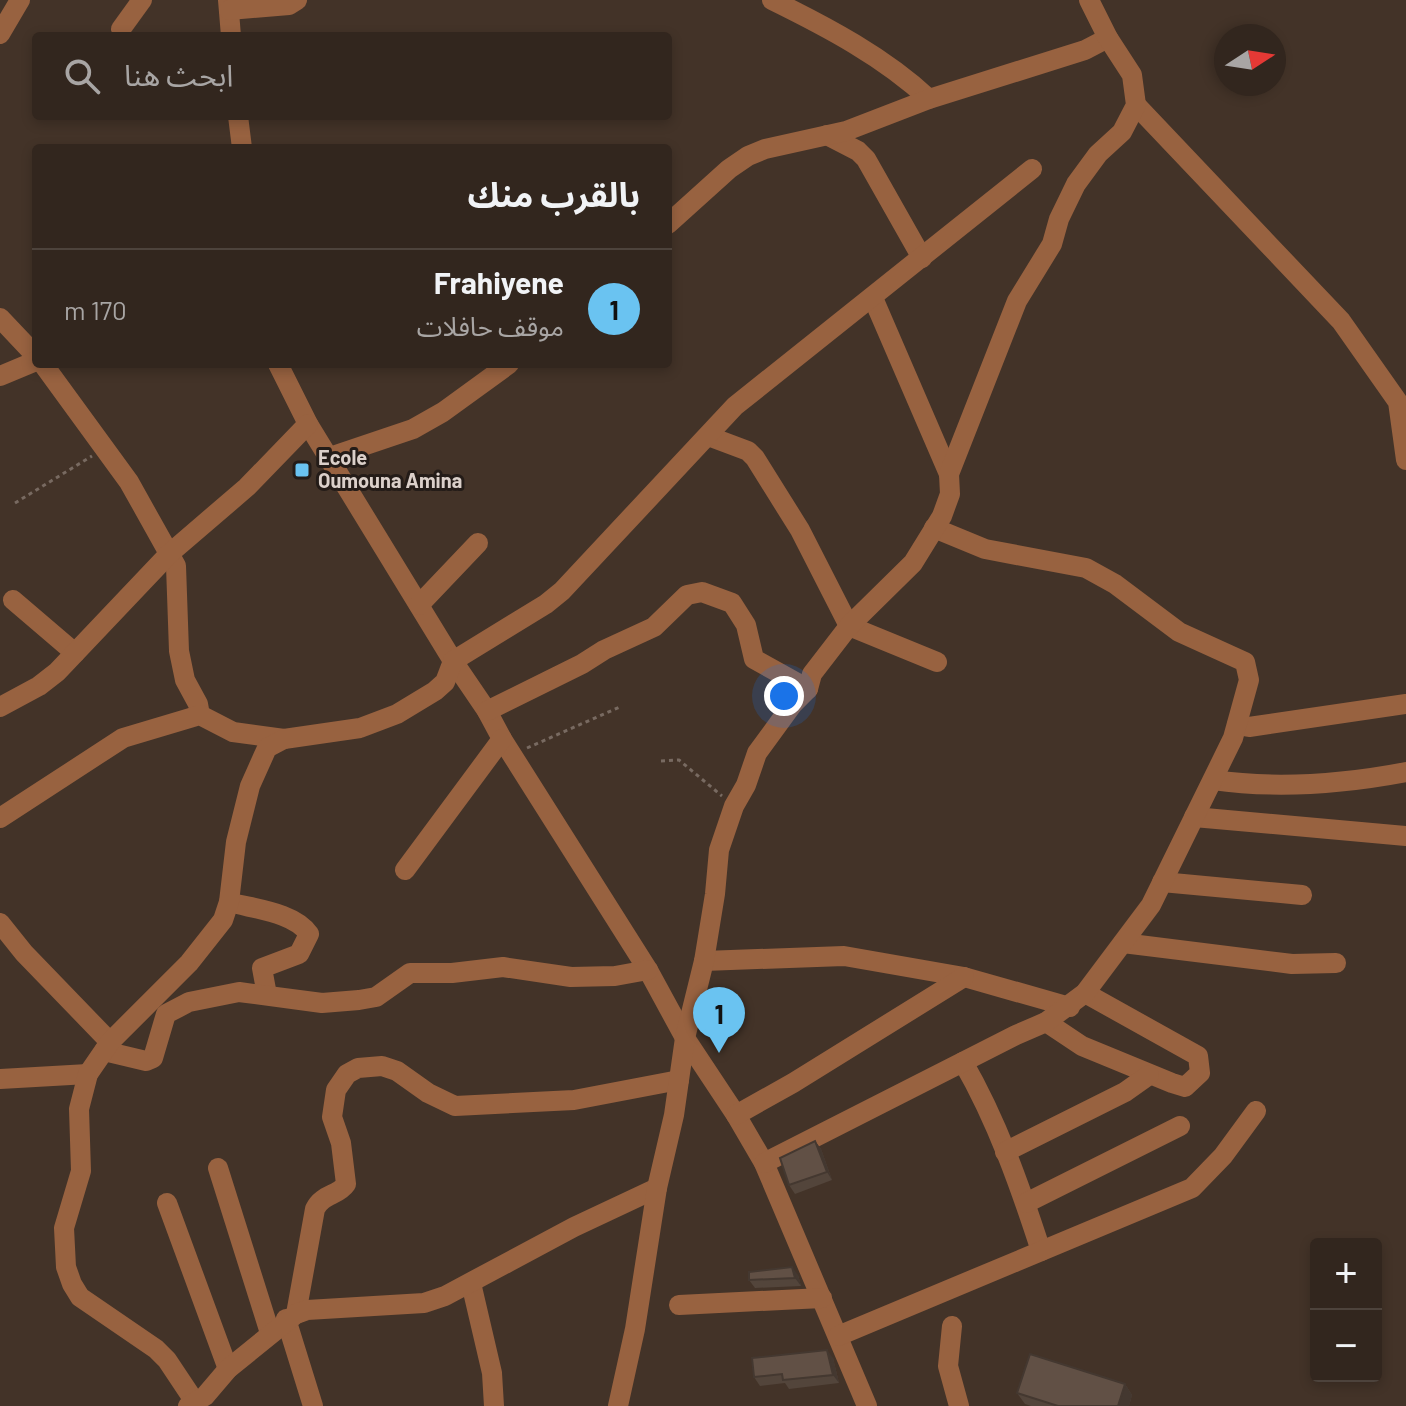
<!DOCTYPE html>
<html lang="ar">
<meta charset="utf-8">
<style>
:root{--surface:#32261e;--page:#3d322b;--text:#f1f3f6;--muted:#a8a5a4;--line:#4d433c;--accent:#6ac3f1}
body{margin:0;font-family:Barlow,"Noto Sans Arabic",sans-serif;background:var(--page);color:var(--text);direction:rtl}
.controls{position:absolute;right:24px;bottom:24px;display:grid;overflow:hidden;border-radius:8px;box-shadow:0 4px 12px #0003}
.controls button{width:72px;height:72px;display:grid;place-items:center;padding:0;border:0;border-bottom:2px solid var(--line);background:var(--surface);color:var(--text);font:40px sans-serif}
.compass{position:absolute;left:1214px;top:24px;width:72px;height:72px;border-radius:50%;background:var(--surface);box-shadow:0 4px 12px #0003;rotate:78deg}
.you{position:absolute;left:784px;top:696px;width:28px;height:28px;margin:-20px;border:6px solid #fff;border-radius:50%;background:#1a73e8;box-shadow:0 0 0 12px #1a73e833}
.badge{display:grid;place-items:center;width:52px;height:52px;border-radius:50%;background:var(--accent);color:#111;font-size:26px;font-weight:700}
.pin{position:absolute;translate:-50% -66px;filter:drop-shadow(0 2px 4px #0008)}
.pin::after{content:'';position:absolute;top:42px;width:28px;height:24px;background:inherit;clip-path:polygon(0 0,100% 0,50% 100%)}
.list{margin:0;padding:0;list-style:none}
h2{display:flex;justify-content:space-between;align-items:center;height:104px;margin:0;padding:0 32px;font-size:34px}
h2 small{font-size:26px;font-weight:400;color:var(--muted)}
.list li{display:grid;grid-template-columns:52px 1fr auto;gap:24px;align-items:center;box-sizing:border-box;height:120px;padding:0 32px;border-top:2px solid var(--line)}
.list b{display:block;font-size:30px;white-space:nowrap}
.list p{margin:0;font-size:26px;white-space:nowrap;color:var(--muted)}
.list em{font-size:26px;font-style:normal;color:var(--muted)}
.icon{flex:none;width:44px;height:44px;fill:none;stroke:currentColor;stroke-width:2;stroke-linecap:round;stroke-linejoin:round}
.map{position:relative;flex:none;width:1406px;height:1406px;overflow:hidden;direction:ltr}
.search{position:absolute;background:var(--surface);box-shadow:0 4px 12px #0003;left:32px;top:32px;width:640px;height:88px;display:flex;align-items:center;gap:20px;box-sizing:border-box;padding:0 28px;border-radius:8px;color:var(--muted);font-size:30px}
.panel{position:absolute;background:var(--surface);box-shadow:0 4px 12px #0003;left:32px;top:144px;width:640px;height:224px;border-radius:8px;direction:rtl}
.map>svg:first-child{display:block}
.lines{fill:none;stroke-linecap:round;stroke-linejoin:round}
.path{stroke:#786a61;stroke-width:3;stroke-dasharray:4 4;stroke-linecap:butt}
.minor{stroke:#986240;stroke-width:20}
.wall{fill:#53453b}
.shaded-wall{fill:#443830}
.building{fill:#615045;stroke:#443830;stroke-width:2}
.poi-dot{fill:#6ac3f1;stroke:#241c18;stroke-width:3}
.labels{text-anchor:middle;stroke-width:6;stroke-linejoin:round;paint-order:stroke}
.poi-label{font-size:20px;font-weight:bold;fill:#dbd0ca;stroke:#241c18;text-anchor:start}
</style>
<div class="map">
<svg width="1406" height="1406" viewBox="0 0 1406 1406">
<rect width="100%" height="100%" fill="#433328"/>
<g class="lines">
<g class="path">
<path d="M15,503L92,456"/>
<path d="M527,748L622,706"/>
<path d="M661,761L679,760L722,796"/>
</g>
<g class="minor">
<path d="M228,0L231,36"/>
<path d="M772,0C827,27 884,57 929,99"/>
<path d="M229,10L289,5L297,0"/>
<path d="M121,29L142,0"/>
<path d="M0,34L20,0"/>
<path d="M1136,105L1341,321L1398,402L1406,460"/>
<path d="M238,116L242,148"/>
<path d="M827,135L858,151L866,159L922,258"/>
<path d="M668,224L729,169L748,156L765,149L846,131L929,99L1085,50L1108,38"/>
<path d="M873,298L949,474"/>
<path d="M0,318L36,356"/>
<path d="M43,364L129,482L176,566L179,651L185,680L198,704L200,715"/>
<path d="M278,364L308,424L453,661L487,711L502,739L648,970L685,1038L736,1115L764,1163L867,1406"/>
<path d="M0,376L36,361"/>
<path d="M708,436L748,451L755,458L800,530L849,626L937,662"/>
<path d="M330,457L413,429L443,412L509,364"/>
<path d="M13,600L75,653"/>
<path d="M419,605L478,543"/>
<path d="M0,707L39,686L57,672L169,554L247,487L308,424"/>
<path d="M487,711L582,664L604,650L654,627L687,595L702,592L732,603L746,625L754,659L808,689"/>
<path d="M1237,725L1249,727L1406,704"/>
<path d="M1213,780C1276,789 1343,784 1406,772"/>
<path d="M1194,817L1406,836"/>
<path d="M0,818L123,738L200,715L233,732L284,739"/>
<path d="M405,870L502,739"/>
<path d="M1162,882L1302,895"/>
<path d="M229,902C253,909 294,912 309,934L299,954L262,968L267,995"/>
<path d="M0,923L24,953L110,1042"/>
<path d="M1123,943L1292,964L1336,963"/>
<path d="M704,961L844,956L964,977L1070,1007"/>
<path d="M1046,1022L1082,1046L1172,1083L1185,1087L1200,1073L1198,1056L1085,993"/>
<path d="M104,1051L146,1061L153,1058L166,1014L189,1002L239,992L322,1003L359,1000L376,997L410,973H452L503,967L571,977L615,976L648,970"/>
<path d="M963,1062C997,1121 1020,1186 1041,1251"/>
<path d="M0,1079L88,1074"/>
<path d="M736,1115L793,1083L964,977"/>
<path d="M1005,1152L1125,1092L1149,1075"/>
<path d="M764,1163L1016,1035L1046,1022L1085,993L1151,905L1233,738L1249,680L1245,662L1179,632L1115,584L1086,568L985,549L934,528"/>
<path d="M218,1168L270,1333"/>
<path d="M167,1203L228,1369"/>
<path d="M1026,1203L1180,1126"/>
<path d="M471,1283L492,1373L494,1406"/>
<path d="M679,1305L822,1298"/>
<path d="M296,1314L315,1209C322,1194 338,1196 346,1184L341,1143L332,1117L336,1090L347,1074L358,1068L382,1066L397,1071L428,1093L455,1106L574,1100L679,1080"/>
<path d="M286,1319L313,1406"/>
<path d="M952,1326L948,1366L959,1406"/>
<path d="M838,1336L1192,1188L1223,1156L1256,1111"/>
<path d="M195,1402L167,1360L156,1349L80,1297L72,1284L66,1267L64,1228L81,1171L79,1109L88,1074L110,1042L189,963L223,920L229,902L236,842L250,786L267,748L284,739L360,728L397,714L435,691L445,682L453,661L546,604L562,591L735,406L1032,169"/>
<path d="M188,1406L205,1396L228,1369L296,1314L307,1310L424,1303L445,1296L574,1227L657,1188"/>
<path d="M618,1406L635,1329L657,1188L674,1115L685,1038L704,961L715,894L719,850L734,806L746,785L757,753L792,705L808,689L812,674L849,626L913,563L942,516L950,494L949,474L1017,301L1052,244L1059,219L1076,184L1098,154L1122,132L1136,105L1132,75L1108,38L1089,0"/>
</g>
</g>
<g class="wall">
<path d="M815,1141L821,1149L832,1180L795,1194L789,1185Z"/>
<path d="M798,1275L801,1286L755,1288L749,1280Z"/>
<path d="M833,1358L839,1383L789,1389L785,1383L760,1386L754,1377Z"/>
<path d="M1125,1384L1132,1395L1129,1406H1031L1025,1404L1017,1393Z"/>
</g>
<g class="shaded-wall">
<path d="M815,1141L821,1149L832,1180L827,1172Z"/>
<path d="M792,1267L798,1275L801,1286L795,1278Z"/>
<path d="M827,1350L833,1358L839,1383L833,1375Z"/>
<path d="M1125,1384L1132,1395L1129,1406H1118Z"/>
</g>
<g class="building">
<path d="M815,1141L827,1172L789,1185L780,1158Z"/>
<path d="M792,1267L795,1278L749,1280V1272Z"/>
<path d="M827,1350L833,1375L783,1380L782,1374L754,1377L752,1358Z"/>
<path d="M1030,1354L1125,1384L1118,1406H1058L1017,1393Z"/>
</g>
<rect class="poi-dot" x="294" y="462" width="16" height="16" rx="4"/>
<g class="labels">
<g class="poi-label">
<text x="318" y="465">Ecole<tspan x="318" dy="23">Oumouna Amina</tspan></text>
</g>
</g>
</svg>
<div class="controls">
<button>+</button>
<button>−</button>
</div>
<svg class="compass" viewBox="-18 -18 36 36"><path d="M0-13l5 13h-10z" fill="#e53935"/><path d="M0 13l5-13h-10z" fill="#a8a5a4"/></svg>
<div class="you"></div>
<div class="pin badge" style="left:719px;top:1053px">1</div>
<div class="search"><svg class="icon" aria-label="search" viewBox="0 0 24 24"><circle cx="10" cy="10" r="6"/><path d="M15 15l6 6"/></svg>ابحث هنا</div>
<section class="panel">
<h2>بالقرب منك<small></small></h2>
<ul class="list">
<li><span class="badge">1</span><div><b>Frahiyene</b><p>موقف حافلات</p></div><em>170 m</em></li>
</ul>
</section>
</div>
